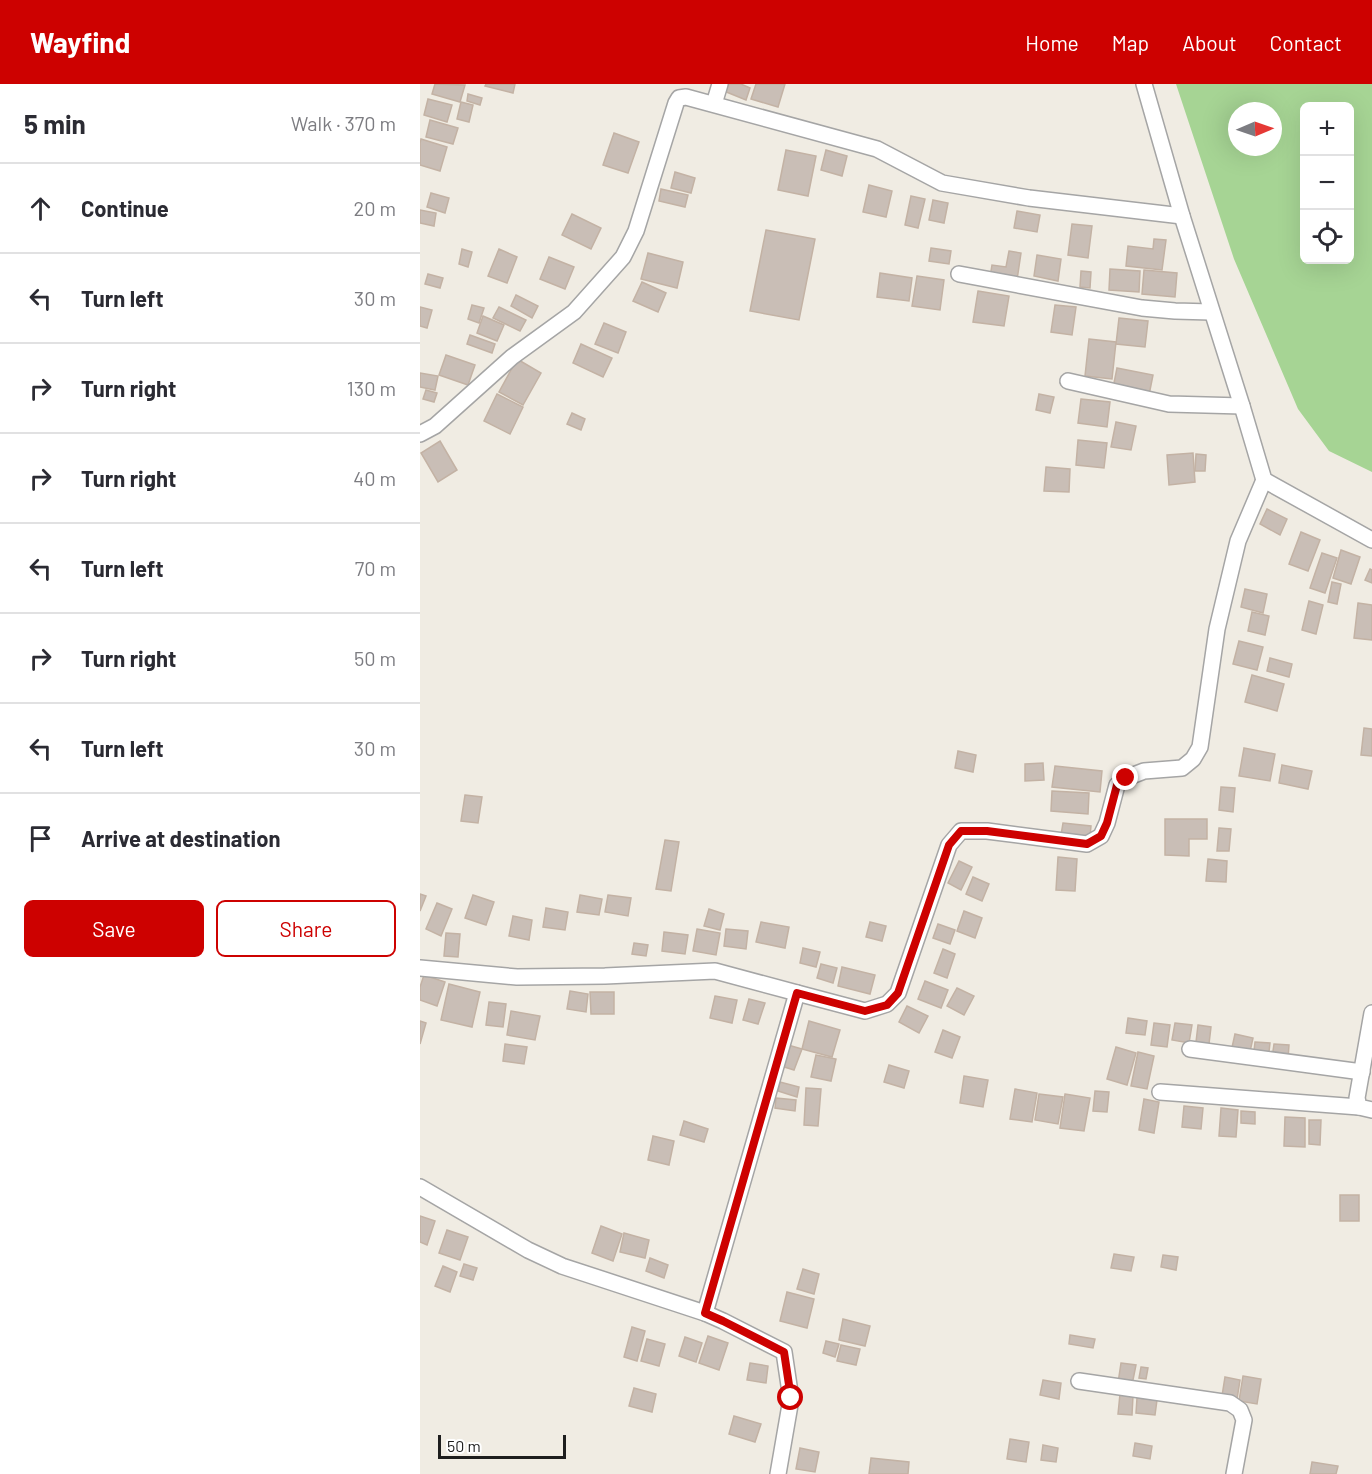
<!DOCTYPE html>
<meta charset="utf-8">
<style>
:root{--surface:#fff;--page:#f7f7f7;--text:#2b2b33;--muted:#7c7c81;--line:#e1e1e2;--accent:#cd0100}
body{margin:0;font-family:Barlow,sans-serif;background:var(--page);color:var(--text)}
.controls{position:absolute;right:18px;top:18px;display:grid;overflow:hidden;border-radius:9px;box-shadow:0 6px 24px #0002}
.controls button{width:54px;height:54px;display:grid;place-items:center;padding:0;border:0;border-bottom:2px solid var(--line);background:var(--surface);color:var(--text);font:30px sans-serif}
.compass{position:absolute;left:808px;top:18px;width:54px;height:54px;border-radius:50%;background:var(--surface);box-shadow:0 6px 24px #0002;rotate:88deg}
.scale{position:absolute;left:18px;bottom:15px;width:128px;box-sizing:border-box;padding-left:6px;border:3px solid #1e1e1e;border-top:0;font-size:16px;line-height:21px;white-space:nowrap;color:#1e1e1e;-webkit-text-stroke:4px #fff;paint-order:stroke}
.stop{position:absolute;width:18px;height:18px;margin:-14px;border:4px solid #cd0100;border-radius:50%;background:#fff}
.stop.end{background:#cd0100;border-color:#fff;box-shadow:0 2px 6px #0008}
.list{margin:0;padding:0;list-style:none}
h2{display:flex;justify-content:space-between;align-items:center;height:78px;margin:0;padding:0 24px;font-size:26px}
h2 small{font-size:20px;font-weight:400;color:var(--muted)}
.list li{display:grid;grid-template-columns:39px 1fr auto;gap:18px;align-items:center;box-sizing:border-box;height:90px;padding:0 24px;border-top:2px solid var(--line)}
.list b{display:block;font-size:22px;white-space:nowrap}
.list em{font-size:20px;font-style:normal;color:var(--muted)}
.actions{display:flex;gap:12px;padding:18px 24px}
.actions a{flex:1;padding:14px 0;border:2px solid var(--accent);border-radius:9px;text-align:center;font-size:21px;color:var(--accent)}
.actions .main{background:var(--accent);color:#fff}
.icon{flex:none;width:33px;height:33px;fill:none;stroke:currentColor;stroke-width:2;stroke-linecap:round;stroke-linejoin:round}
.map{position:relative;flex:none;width:952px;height:1390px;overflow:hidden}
header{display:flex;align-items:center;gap:36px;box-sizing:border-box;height:84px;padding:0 30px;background:var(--accent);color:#fff}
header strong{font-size:28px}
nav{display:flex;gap:33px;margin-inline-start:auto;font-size:21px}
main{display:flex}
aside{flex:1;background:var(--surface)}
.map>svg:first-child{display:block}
.forest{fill:#a6d494;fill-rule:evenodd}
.building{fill:#c9beb6;stroke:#c3b2a4;stroke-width:1.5}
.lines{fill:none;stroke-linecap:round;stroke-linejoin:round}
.street-casing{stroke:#a5a5a5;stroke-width:18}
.street{stroke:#fff;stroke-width:15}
.route{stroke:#cd0100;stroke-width:8}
</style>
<header>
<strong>Wayfind</strong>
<nav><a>Home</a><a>Map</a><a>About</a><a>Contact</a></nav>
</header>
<main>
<aside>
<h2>5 min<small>Walk · 370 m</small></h2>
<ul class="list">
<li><svg class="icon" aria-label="ahead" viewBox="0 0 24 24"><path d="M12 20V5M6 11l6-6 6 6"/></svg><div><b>Continue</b></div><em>20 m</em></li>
<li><svg class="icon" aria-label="left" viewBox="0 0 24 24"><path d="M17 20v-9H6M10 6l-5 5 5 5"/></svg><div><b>Turn left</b></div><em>30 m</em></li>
<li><svg class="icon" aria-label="right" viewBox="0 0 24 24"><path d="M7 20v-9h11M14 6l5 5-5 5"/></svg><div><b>Turn right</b></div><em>130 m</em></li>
<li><svg class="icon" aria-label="right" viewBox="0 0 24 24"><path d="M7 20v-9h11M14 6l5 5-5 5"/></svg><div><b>Turn right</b></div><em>40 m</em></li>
<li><svg class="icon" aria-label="left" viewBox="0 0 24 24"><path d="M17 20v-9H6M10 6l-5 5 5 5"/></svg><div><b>Turn left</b></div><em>70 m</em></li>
<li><svg class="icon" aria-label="right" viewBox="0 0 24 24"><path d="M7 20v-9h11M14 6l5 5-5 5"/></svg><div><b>Turn right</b></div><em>50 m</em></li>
<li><svg class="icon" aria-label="left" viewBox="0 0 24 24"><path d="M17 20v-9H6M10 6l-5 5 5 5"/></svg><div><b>Turn left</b></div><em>30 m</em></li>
<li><svg class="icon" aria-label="arrive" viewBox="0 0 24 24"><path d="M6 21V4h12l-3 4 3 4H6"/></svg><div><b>Arrive at destination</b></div></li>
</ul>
<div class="actions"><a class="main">Save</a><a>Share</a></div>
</aside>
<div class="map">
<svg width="952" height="1390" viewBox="0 0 952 1390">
<rect width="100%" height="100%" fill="#f0ece3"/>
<path class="forest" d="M756,0H952V388L909,367L878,325L814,175ZM884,22H930V176H884ZM817,27H853V63H817Z"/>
<g class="building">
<path d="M15,0L45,1L40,18L12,10Z"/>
<path d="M66,0H95L93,9L65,2Z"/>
<path d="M307,0H321L330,4L326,16L304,7Z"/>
<path d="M336,0H365L358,23L331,15Z"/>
<path d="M48,10L62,14L60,21L47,17Z"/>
<path d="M8,15L32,21L27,38L4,31Z"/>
<path d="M41,18L53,21L49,38L37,35Z"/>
<path d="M10,36L38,44L33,60L6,53Z"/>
<path d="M194,49L219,58L208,89L183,81Z"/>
<path d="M1,55L27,63L20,87L0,81V59Z"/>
<path d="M366,66L396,72L388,112L358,106Z"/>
<path d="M406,66L427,72L422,92L401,86Z"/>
<path d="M255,88L275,94L271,109L251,104Z"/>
<path d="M449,101L472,107L466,133L443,128Z"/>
<path d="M241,105L268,111L265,123L239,117Z"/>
<path d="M11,109L29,114L25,129L7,123Z"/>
<path d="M491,112L505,115L498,144L485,141Z"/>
<path d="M513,116L528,119L524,139L509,136Z"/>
<path d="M0,126L16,129L14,142L0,139Z"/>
<path d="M597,127L620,131L617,148L594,144Z"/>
<path d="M152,130L181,144L171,165L142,151Z"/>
<path d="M652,140L672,142L668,174L648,171Z"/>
<path d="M346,146L395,155L379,236L330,227Z"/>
<path d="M734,155L746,156L742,186L706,182L708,162L733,165Z"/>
<path d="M511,164L531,167L529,180L509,177Z"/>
<path d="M42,165L52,168L48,183L39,180Z"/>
<path d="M79,165L97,173L87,199L68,192Z"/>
<path d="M589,167L601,169L597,196L570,193L572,181L586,183Z"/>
<path d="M228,169L263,178L257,204L221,195Z"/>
<path d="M617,171L641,175L638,197L614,192Z"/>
<path d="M129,173L154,183L145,205L120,195Z"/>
<path d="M690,185L720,187L719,208L689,206Z"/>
<path d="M724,186L757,189L755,213L722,210Z"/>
<path d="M661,187L671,188L670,204L660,203Z"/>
<path d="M460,189L492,194L489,217L457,213Z"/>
<path d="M8,190L23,194L20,204L5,200Z"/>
<path d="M497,192L524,196L520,226L492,222Z"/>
<path d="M222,198L246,209L238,228L213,217Z"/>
<path d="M558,207L589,212L584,242L553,238Z"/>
<path d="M96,211L118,222L112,234L91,222Z"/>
<path d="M52,221L64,224L59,239L48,235Z"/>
<path d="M635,221L656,223L652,251L631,248Z"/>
<path d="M0,223L12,226L7,244L0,242Z"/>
<path d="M79,223L106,236L100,247L73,234Z"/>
<path d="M63,232L84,241L77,257L57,249Z"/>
<path d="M699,234L728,237L725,263L696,260Z"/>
<path d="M184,239L206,248L198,269L175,260Z"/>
<path d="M50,251L75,260L72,269L47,260Z"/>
<path d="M669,255L696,258L692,295L665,292Z"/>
<path d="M161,260L192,274L183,293L153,279Z"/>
<path d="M26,271L55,281L48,301L19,291Z"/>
<path d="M97,275L121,289L103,321L79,308Z"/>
<path d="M697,284L733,291L729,311L693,304Z"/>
<path d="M0,289L18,292L15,306L0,303Z"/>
<path d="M6,306L17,309L14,318L3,315Z"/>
<path d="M77,310L103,323L90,350L64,337Z"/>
<path d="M619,310L634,313L630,329L616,326Z"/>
<path d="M661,315L690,318L687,343L658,339Z"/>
<path d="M152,329L165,335L161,346L147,340Z"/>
<path d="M696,338L716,342L711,366L691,363Z"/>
<path d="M658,356L687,359L684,384L656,381Z"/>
<path d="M20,357L37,386L18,398L1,369Z"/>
<path d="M773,369L775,398L749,401L747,371Z"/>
<path d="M776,370L786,371L785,387H775Z"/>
<path d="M626,383L650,385L649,408L624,407Z"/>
<path d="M847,425L867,435L860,451L840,440Z"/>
<path d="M881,448L900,456L888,487L869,480Z"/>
<path d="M921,466L940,473L931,500L913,494Z"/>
<path d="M902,469L917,474L905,509L890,504Z"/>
<path d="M950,485L952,486V499L945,496Z"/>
<path d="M912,498L921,500L917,520L908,518Z"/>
<path d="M825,505L847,510L843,529L821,523Z"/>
<path d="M889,517L903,521L896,550L882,546Z"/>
<path d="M938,519L952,521V556L934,554Z"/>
<path d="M832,528L849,532L845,551L828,547Z"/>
<path d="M819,557L843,563L837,586L813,580Z"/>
<path d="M850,574L872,580L869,593L847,587Z"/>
<path d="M832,591L864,600L857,627L825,618Z"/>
<path d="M944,644L952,645V672L941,671Z"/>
<path d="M824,664L855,670L850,697L819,692Z"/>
<path d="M538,667L556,671L553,688L535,684Z"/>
<path d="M623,679L624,696L605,697V680Z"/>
<path d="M862,681L892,687L888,705L859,699Z"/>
<path d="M635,682L682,687L680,708L632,703Z"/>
<path d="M801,703L815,704L813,728L799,726Z"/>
<path d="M632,707L669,709L668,730L631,727Z"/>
<path d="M45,711L62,713L58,739L41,737Z"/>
<path d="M745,735H787V755H769V772L745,771Z"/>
<path d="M643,739L671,742L670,753L641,751Z"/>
<path d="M799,744L811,745L809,767H797Z"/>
<path d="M245,756L259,758L251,807L236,805Z"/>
<path d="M638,773L657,775L655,807L636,806Z"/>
<path d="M788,775L807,777L806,798L786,797Z"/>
<path d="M539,777L552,783L541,806L528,799Z"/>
<path d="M553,793L569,800L562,817L546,810Z"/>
<path d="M0,810L6,812L0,827Z"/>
<path d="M53,811L74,818L66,841L45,834Z"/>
<path d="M160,811L182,815L179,831L157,828Z"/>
<path d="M188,811L211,814L208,832L185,828Z"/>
<path d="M17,819L32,825L21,852L6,845Z"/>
<path d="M126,824L148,828L145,846L123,843Z"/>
<path d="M289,825L304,830L300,846L284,842Z"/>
<path d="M544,827L562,834L555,854L537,847Z"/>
<path d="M93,832L112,836L109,856L89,852Z"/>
<path d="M341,838L369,843L365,864L336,858Z"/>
<path d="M450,838L466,842L462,857L446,853Z"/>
<path d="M518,840L535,846L530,860L513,854Z"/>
<path d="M277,845L300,849L296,871L273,867Z"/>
<path d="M306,845L328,847L326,865L304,862Z"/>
<path d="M244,848L268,851L265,870L242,867Z"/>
<path d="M26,849L40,850L38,873L24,872Z"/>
<path d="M214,859L228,861L226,872L212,870Z"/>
<path d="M383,864L400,868L396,883L380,879Z"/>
<path d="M523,865L535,870L527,894L514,889Z"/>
<path d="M401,880L417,884L413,899L397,894Z"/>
<path d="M422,883L455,891L450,910L418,902Z"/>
<path d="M4,891L25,898L17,922L0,916V903Z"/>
<path d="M505,897L528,906L521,924L498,915Z"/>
<path d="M29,900L60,908L52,943L21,936Z"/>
<path d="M537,904L554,912L544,931L527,922Z"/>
<path d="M150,907L168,910L166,928L147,925Z"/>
<path d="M170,908H194V930H171Z"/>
<path d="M295,912L317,916L312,939L290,934Z"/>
<path d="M329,915L345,919L338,940L323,936Z"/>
<path d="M69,918L86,920L83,943L66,941Z"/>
<path d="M487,922L508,932L499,949L479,938Z"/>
<path d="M91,927L120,932L115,956L87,951Z"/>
<path d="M708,934L727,937L725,951L706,949Z"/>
<path d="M0,937L6,939L0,960Z"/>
<path d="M389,937L420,946L412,973L382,965Z"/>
<path d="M734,939L750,941L747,963L731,961Z"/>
<path d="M755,939L772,941L769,959L752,956Z"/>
<path d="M778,941L791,943L789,960L776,958Z"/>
<path d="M523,946L540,953L532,974L515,968Z"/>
<path d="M815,950L833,954L829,972L811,968Z"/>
<path d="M835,958L850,959L848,977L833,976Z"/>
<path d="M85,960L107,963L104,980L83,977Z"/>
<path d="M854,960L869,961L868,975L852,974Z"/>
<path d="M368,961L382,965L374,986L361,982Z"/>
<path d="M696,963L716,969L707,1001L687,995Z"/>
<path d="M718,968L734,972L727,1005L711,1002Z"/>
<path d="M396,971L416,975L411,997L391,993Z"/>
<path d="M469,981L489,987L484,1004L464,998Z"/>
<path d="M544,992L568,996L563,1023L540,1019Z"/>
<path d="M360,998L379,1003L377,1013L358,1007Z"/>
<path d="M386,1004L401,1005L398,1042L384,1041Z"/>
<path d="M595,1005L617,1009L612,1038L590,1035Z"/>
<path d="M675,1007L689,1008L687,1028L673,1027Z"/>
<path d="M619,1010L643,1013L638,1040L615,1036Z"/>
<path d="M645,1010L670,1014L664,1047L640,1044Z"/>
<path d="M356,1014L376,1016L375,1027L355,1024Z"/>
<path d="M724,1015L739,1018L734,1049L719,1046Z"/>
<path d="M764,1022L783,1024L781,1045L762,1043Z"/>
<path d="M801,1024L818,1026L816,1053L799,1052Z"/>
<path d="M821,1027L835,1028V1040L821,1039Z"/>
<path d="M865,1033L885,1034V1063L864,1062Z"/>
<path d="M889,1036H901L900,1061L889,1060Z"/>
<path d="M264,1037L288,1045L284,1058L260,1051Z"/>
<path d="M233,1052L254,1057L249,1081L228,1076Z"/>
<rect x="920" y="1111" width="19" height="26"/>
<path d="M0,1132L15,1137L7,1161L0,1158Z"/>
<path d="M181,1142L202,1150L193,1177L172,1169Z"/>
<path d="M27,1146L48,1153L40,1176L19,1169Z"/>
<path d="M204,1149L229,1156L225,1174L200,1168Z"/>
<path d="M694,1170L714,1173L711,1187L691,1184Z"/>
<path d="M743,1171L758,1173L756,1186L741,1183Z"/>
<path d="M230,1174L248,1181L244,1194L226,1187Z"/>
<path d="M44,1180L57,1184L53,1196L40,1192Z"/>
<path d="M23,1182L37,1188L30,1208L15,1202Z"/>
<path d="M383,1185L399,1190L394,1210L377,1205Z"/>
<path d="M367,1208L394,1215L387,1244L360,1237Z"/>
<path d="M423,1235L450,1242L445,1262L419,1256Z"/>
<path d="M212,1243L225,1247L217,1277L204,1273Z"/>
<path d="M650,1251L675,1255L673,1264L649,1260Z"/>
<path d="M288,1252L308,1259L299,1286L279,1279Z"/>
<path d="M265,1253L282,1259L276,1278L259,1272Z"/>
<path d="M227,1255L245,1260L239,1282L221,1277Z"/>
<path d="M406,1257L419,1260L415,1273L403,1269Z"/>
<path d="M421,1261L440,1265L436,1281L417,1277Z"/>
<path d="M330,1279L348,1282L346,1299L327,1296Z"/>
<path d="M701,1279L716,1281L712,1301L698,1299Z"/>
<path d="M721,1283L728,1284L726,1295L719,1294Z"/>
<path d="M823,1292L841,1295L837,1320L819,1317Z"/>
<path d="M805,1293L820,1296L817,1315L802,1312Z"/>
<path d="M623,1296L641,1299L639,1315L620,1311Z"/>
<path d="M214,1304L236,1310L232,1328L209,1322Z"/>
<path d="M700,1310L713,1312L712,1331L698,1330Z"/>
<path d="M717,1314L737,1316L735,1331L716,1329Z"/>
<path d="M314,1332L341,1340L335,1358L309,1350Z"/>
<path d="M590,1355L609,1358L606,1378L587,1375Z"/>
<path d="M715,1359L732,1362L730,1375L713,1372Z"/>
<path d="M623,1361L638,1364L636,1378L621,1376Z"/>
<path d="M380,1364L399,1368L395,1388L376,1385Z"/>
<path d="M451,1374L489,1378L488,1390H449Z"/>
<path d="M892,1378L918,1382L916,1390H890Z"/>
</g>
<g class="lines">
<g class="street-casing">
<g id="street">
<path d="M724,0L762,132L822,322L844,396L952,456"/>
<path d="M294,20L300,0"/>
<path d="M539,190L722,224L755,227L791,228"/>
<path d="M648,297L749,320L822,322"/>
<path d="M0,350L15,342L92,273L154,228L203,173L216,147L256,19L259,14L266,13L457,65L522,99L609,114L762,132"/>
<path d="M0,884L97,893L185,892L295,887L377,909"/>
<path d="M952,929L937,1014L939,1023L952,1026"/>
<path d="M770,965L942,988"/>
<path d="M740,1008L939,1023"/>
<path d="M0,1103L108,1166L142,1182L285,1229L303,1237L364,1268L371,1315L358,1390"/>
<path d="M285,1229L377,909L445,927L467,920L478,909L529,761L541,747H567L667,760L681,752L687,739L697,701L706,694L724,687L762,684L773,675L780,663L797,545L818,457L844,396"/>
<path d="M659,1297L810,1319L820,1326L824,1336L814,1390"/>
</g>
</g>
<use href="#street" class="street"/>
</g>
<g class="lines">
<path class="route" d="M371,1314L364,1268L303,1237L285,1229L377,909L445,927L467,921L478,909L529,761L541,747H567L667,760L681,752L687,739L697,701L706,694"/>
</g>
</svg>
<div class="controls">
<button>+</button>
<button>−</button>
<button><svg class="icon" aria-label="locate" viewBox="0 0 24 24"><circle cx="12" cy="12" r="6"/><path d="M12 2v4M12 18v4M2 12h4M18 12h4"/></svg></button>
</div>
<svg class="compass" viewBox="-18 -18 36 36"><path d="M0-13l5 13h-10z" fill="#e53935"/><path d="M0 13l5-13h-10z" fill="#7c7c81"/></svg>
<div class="scale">50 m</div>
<div class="stop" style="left:371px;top:1314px"></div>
<div class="stop end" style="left:706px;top:694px"></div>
</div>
</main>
